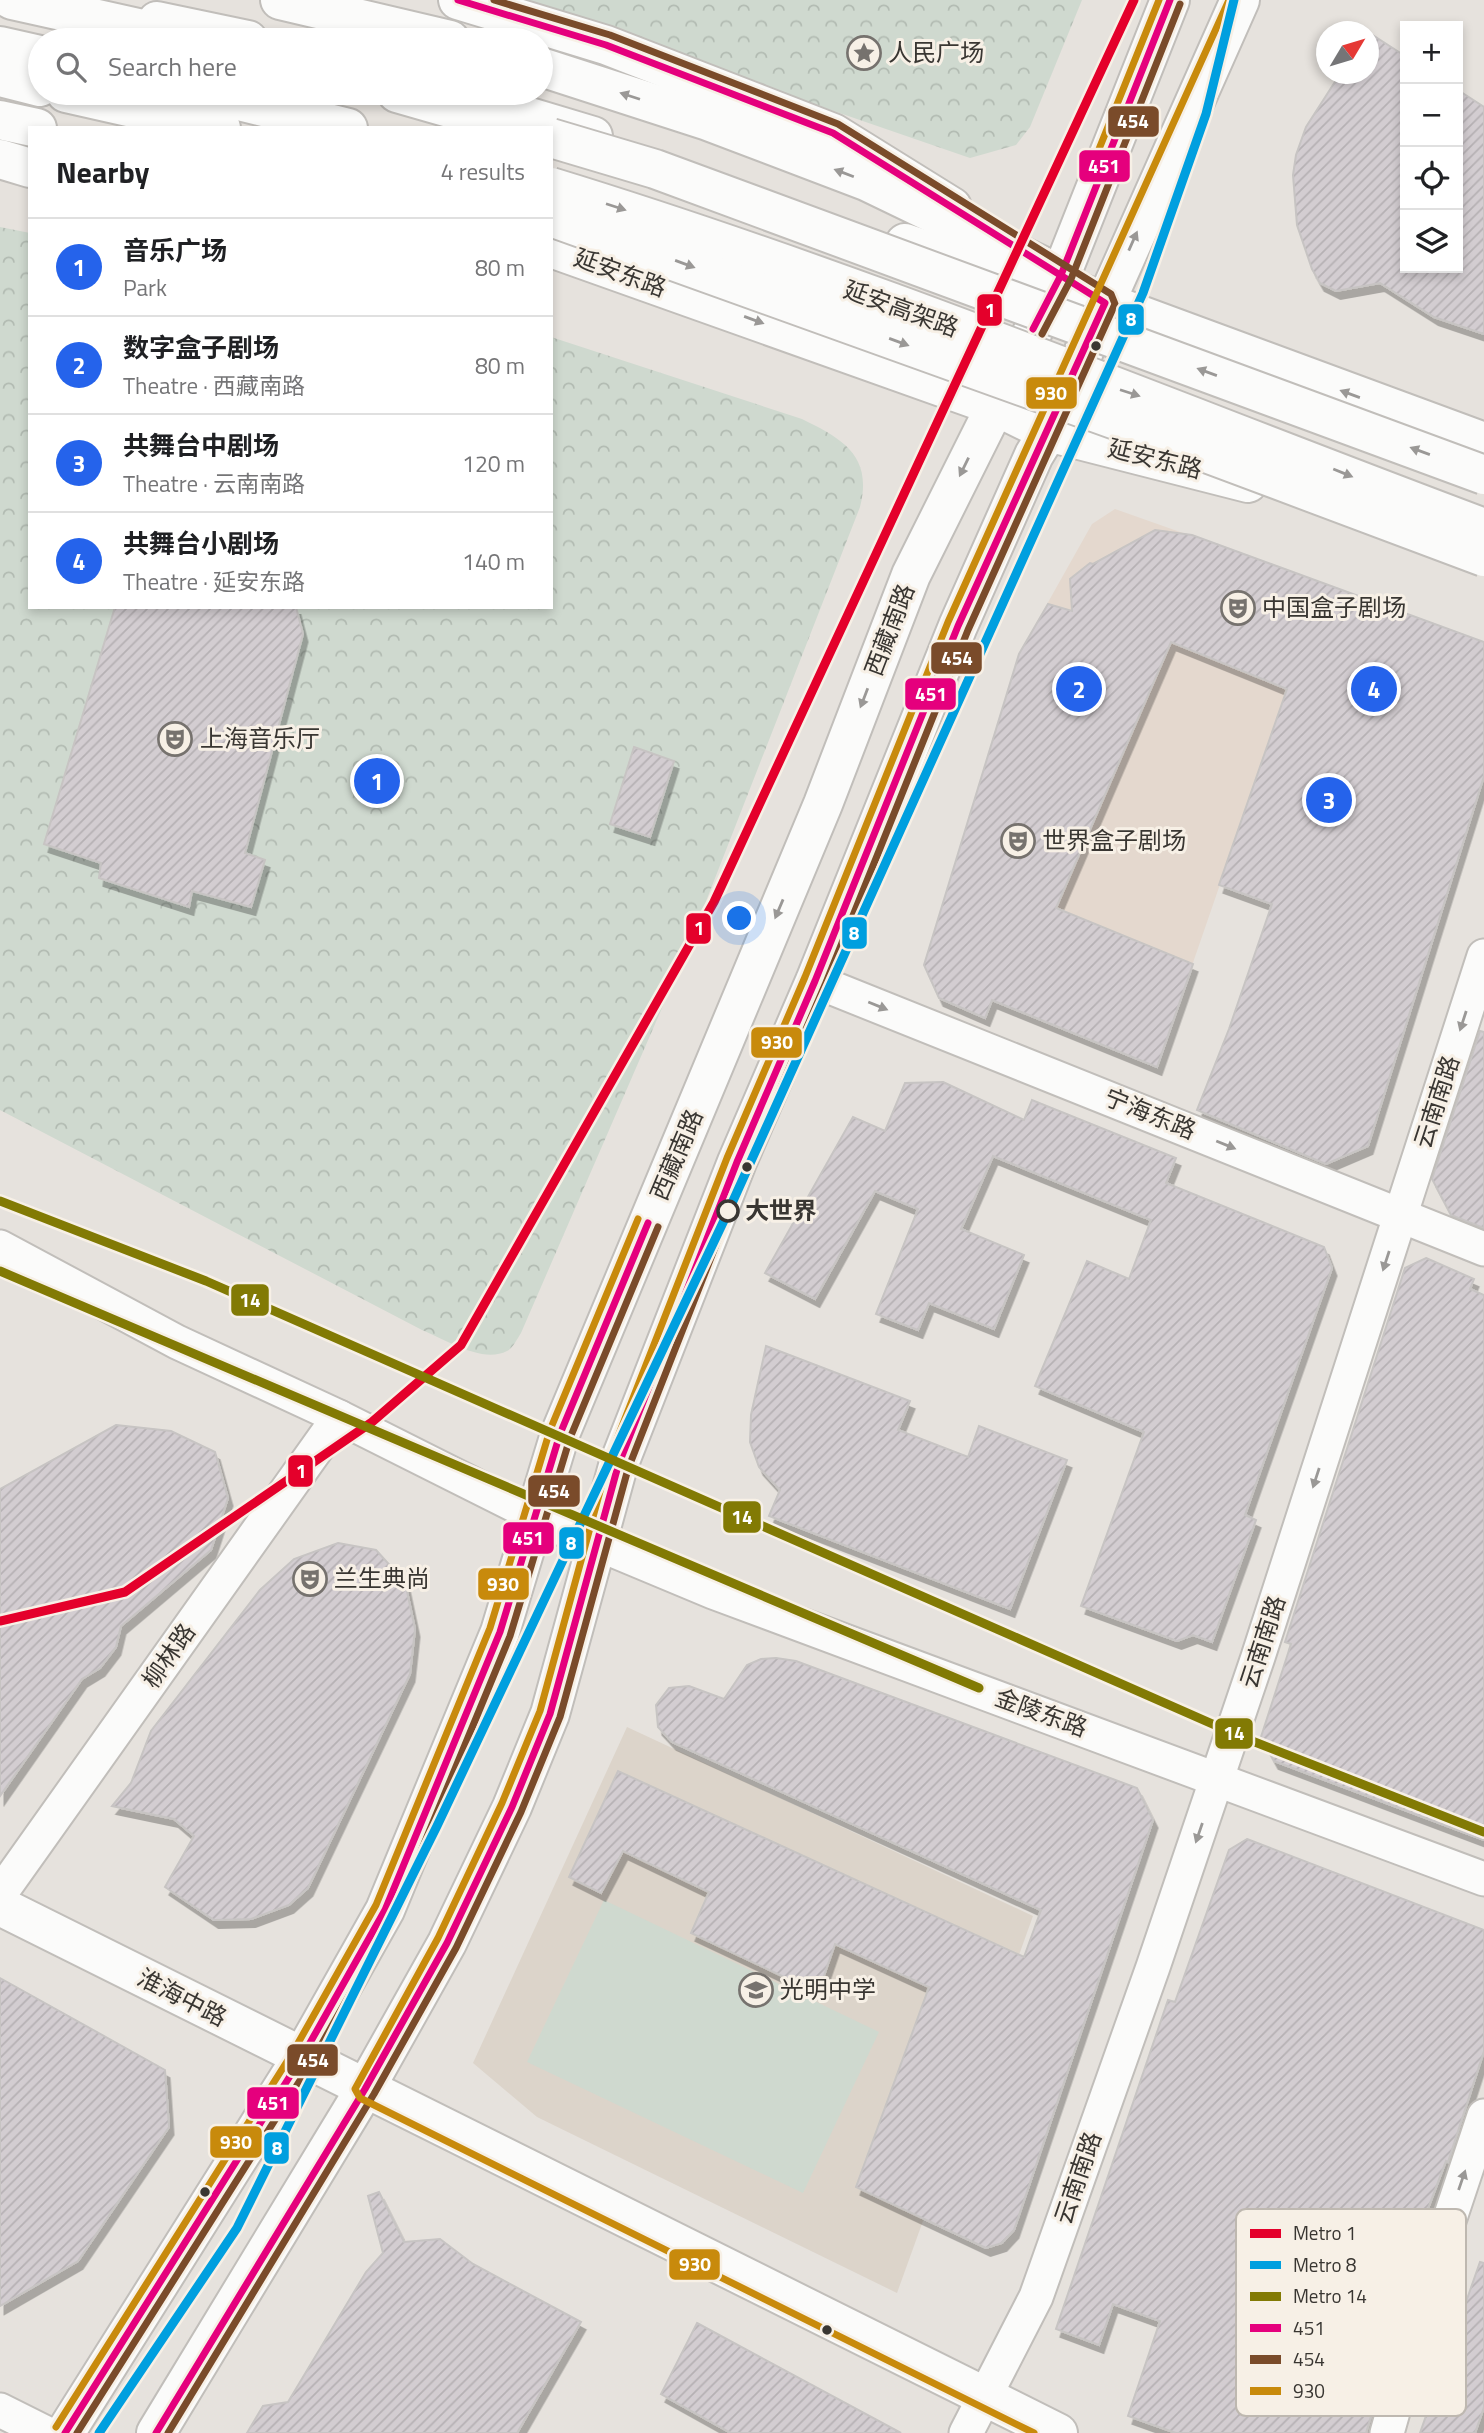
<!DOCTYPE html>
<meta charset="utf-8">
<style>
:root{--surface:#fff;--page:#f6f6f6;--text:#202124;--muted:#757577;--line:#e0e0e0;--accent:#2563eb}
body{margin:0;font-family:"Titillium Web","Noto Sans SC",sans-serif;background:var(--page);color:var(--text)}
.controls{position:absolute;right:21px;top:21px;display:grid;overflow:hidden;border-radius:0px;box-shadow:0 4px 10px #0003}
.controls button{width:63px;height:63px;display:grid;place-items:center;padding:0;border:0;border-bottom:2px solid var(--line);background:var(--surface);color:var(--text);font:35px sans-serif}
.compass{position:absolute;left:1316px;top:21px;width:63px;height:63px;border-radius:50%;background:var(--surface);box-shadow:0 4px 10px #0003;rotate:52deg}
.you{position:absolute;left:740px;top:919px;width:24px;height:24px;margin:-18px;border:5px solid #fff;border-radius:50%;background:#1a73e8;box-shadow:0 0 0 10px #1a73e833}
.badge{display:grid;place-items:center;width:46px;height:46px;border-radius:50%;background:var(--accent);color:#fff;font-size:23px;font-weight:700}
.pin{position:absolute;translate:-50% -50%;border:4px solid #fff;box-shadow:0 2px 7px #0006}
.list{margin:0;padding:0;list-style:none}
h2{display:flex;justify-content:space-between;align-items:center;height:91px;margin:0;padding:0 28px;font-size:30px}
h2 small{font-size:23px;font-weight:400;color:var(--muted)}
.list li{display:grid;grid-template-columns:46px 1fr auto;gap:21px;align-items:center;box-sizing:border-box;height:98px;padding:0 28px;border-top:2px solid var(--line)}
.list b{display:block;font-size:26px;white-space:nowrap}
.list p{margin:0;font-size:23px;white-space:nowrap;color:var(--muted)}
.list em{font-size:23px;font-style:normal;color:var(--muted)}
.icon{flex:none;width:38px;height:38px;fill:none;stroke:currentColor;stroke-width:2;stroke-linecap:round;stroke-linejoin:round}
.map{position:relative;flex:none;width:1484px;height:2433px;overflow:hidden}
.search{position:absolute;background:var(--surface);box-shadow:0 4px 10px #0003;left:28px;top:28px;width:525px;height:77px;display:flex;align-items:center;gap:18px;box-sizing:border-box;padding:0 24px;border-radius:38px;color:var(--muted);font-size:26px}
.panel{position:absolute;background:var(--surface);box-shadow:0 4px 10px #0003;left:28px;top:126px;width:525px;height:483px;border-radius:0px}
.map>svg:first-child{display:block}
.commercial{fill:#e4d8ce}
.built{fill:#dcd4ca}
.park{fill:url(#park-crowns)}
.garden{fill:#cfd9cf}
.building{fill:url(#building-hatch);stroke:#c7c4c3;stroke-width:2;filter:url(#shadow)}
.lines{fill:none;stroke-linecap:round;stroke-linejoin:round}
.minor-casing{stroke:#c1beba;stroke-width:37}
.major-casing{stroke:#c1beba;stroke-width:42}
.highway-casing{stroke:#c1beba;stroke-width:42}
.minor{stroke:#fbfbfa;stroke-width:33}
.major{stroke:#fbfbfa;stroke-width:38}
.highway{stroke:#fbfbfa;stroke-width:38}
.highway-bridge-casing{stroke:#c1beba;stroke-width:42;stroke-linecap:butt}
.highway-bridge{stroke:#fbfbfa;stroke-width:38}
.bus-1-casing{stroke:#f7f0e6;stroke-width:12}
.bus-2-casing{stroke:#f7f0e6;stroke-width:12}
.bus-3-casing{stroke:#f7f0e6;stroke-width:12}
.bus-1{stroke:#e5007d;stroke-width:7}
.bus-2{stroke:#7a4b2a;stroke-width:7}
.bus-3{stroke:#c88a0c;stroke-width:7}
.metro-1-casing{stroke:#f7f0e6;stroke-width:14}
.metro-2-casing{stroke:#f7f0e6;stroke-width:14}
.metro-3-casing{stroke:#f7f0e6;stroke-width:14}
.metro-1{stroke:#e4002b;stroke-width:9}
.metro-2{stroke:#009fdf;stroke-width:9}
.metro-3{stroke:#827a04;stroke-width:9}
.oneway{fill:#9a9896}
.bus-dot{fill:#393632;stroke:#f7f0e6;stroke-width:2.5}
.stop-dot{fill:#f7f0e6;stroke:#393632;stroke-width:3.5}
.labels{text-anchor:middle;stroke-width:6;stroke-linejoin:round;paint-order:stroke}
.poi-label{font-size:24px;fill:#393632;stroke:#f7f0e6;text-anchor:start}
.street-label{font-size:24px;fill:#393632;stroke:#f7f0e6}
.stop-label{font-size:24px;font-weight:bold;fill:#393632;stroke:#f7f0e6;text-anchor:start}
.key{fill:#f7f0e6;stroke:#beb8b0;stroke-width:2}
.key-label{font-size:19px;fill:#393632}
.line-badge{stroke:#f7f0e6;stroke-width:2.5}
.badge-label{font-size:19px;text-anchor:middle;font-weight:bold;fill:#fff}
</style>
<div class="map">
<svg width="1484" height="2433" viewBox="0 0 1484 2433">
<defs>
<pattern id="park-crowns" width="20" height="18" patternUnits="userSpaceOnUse" patternTransform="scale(1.75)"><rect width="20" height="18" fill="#cfd9cf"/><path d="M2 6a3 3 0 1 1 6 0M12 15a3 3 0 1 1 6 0" fill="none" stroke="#b2bbb2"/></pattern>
<pattern id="building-hatch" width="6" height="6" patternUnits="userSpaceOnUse" patternTransform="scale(1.75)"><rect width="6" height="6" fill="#d3cdd1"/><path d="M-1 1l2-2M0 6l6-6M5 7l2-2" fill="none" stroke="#b6b1b4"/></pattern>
<filter id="shadow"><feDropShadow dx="4.5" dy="8" stdDeviation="0" flood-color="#0004"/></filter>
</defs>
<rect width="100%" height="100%" fill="#e6e2dd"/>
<path class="commercial" d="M1115,509L1324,583L1157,1067L992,1000L985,1018L939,998L924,965L1019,654L1092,524Z"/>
<path class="built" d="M627,1727L1033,1916L897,2293L537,2117L473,2063Z"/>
<g class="park">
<path d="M512,0H1082L1030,127L1016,145L970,158Z"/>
<path d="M0,227L30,233V607H551V337L802,419C843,439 873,456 860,507L685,955L521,1333C517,1339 513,1348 507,1351C482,1364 445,1339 422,1330L0,1110Z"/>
</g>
<path class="garden" d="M604,1900L879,2032L803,2193L527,2062Z"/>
<g class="building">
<path d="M1368,32L1405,56V268H1458V90L1484,107V334L1434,317L1380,283L1336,291L1320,283L1312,269L1297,225L1293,175L1296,155L1306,127L1340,74H1368Z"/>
<path d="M1155,530L1192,535L1484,642V776L1368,1146L1326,1164L1197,1110L1229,1029L1272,904L1219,885L1287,689L1171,642L1056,908L1193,964L1157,1067L992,1000L985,1018L939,998L924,965L1019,654L1048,604L1072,611L1070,579L1090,563L1093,564Z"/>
<path d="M115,607H296L303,634L245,853L265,860L251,907L192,891L189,907L99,878L101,863L44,844Z"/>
<path d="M634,747L674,761L650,837L610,824Z"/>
<path d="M1480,1031L1484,1032V1228L1451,1215L1432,1179Z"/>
<path d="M943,1082L1024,1120L1032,1100L1176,1158L1166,1183L1324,1247L1332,1268L1245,1515L1256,1520L1212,1642L1193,1635L1177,1641L1081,1606L1144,1432L1035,1386L1087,1261L1129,1279L1151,1220L993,1156L961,1229L1024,1255L994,1329L929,1303L918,1330L876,1314L918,1209L875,1191L815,1299L765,1273L853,1117L885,1131L905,1083Z"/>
<path d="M1426,1258L1474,1279L1470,1289L1484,1295V1840L1274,1761L1261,1737L1291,1644L1285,1642L1405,1268Z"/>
<path d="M766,1346L910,1401L898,1430L968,1457L979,1426L1067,1460L1010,1609L769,1516L780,1490L759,1467L750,1442L751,1415Z"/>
<path d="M116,1425L171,1431L215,1452L228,1498L211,1550L121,1626L116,1647L100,1668L82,1679L0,1796V1489Z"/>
<path d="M338,1543L376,1550L405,1582L415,1629L410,1674L308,1888L289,1905L251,1919L214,1920L165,1887L194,1836L174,1819L112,1806L131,1783L151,1731L260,1590L294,1559Z"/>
<path d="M776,1658L796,1661L1137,1788L1153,1820L1014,2230L1002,2243L986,2248L856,2187L929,1987L835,1944L818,1993L691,1933L709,1892L623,1851L601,1893L569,1877L618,1771L1024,1957L1041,1910L672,1742L658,1727L656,1705L669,1688L689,1686L724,1699L747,1665L761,1659Z"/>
<path d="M1247,1839L1484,1930V2051L1448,2162L1446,2161L1406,2267L1413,2269L1384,2350L1390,2352L1366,2433H1176L1128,2416L1160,2321L1113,2304L1099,2345L1056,2329L1168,2000L1175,2002L1229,1850Z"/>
<path d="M0,1978L165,2070L169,2127L78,2261L0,2306Z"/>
<path d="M379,2192L404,2242L440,2239L473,2264L581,2322L517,2433H247L263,2406L288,2402L366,2272L383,2253L368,2196Z"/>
<path d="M1480,2262L1484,2263V2407L1475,2433H1420Z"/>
<path d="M697,2323L901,2433H731L661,2394Z"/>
</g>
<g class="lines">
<g class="minor-casing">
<g id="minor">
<path d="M815,981L1484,1249"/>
<path d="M0,1247L177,1342L339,1417L562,1529L713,1592L1484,1879"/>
<path d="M0,1894L339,1417"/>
<path d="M0,2410L46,2433"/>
<path d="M966,2433L1036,2297L1153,1967L1258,1657L1484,956"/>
<path d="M1387,2433L1435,2263L1484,2116"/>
</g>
</g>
<g class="major-casing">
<g id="major">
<path d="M458,0L606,45L833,133L952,207"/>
<path d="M157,21L248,40"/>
<path d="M483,103L593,136"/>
<path d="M0,159L30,168"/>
<path d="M905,243L952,259L1056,284L1484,442"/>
<path d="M551,248L995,406L1048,432L1248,483"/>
<path d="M0,1906L1058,2433"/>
<path d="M65,2433L302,2057L385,1910L500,1632L560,1434L823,804L911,575L1061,275L1170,0"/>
<path d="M156,2433L365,2089L447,1943L512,1807L550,1714L618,1466L737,1162L815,981L958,626L1034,455L1048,432L1240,0"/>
</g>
</g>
<g class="highway-casing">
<g id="highway">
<path d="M12,0L192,40"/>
<path d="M280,0L450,40"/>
<path d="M0,46L40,55"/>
<path d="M541,67L708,121L866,181L1061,275"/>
<path d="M0,77L40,87"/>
<path d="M66,93L221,128"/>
<path d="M207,93L348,128"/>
<path d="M397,93L519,128"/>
<path d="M0,120L37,128"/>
</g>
</g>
<use href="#minor" class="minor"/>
<use href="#major" class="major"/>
<use href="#highway" class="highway"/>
<g class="highway-bridge-casing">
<g id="highway-bridge">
<path d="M551,138L655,169L1484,475"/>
<path d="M551,187C868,284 1174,412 1484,528"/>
<path d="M551,217L1169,439L1484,557"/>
</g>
</g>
<use href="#highway-bridge" class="highway-bridge"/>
<g class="bus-1-casing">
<g id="bus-1">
<path d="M1033,329L1061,275L1170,0"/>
<path d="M65,2433L302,2057L385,1910L500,1632L560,1434L648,1223"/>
<path d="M156,2433L365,2089L447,1943L512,1807L550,1714L618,1466L737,1162L815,981L958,626L1105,303L833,133L606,45L458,0"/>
</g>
</g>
<g class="bus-2-casing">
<g id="bus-2">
<path d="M1042,334L1071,279L1180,4"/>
<path d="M77,2433L311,2063L395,1914L510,1636L570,1438L658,1227"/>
<path d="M168,2433L374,2094L456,1948L521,1812L560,1717L628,1469L747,1166L825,985L968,630L1115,304L1111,294L838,124L610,35L494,0"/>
</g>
</g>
<g class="bus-3-casing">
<g id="bus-3">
<path d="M1095,159L1159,0"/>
<path d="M56,2427L293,2052L376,1905L490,1628L550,1430L638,1219"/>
<path d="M1034,2433L360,2098L355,2089L438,1938L502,1803L540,1711L608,1462L727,1158L805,977L948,622L1229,0"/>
</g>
</g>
<use href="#bus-1" class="bus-1"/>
<use href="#bus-2" class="bus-2"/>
<use href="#bus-3" class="bus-3"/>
<g class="metro-1-casing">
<path id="metro-1" d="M0,1621L125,1592L372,1422L461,1345L714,902L1134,0"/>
</g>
<g class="metro-2-casing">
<path id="metro-2" d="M99,2433L237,2228L437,1826L728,1212L1143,293L1206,114L1234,0"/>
</g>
<g class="metro-3-casing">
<g id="metro-3">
<path d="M0,1201L206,1281L1242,1737L1484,1832"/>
<path d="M0,1271L979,1688"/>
</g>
</g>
<use href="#metro-1" class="metro-1"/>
<use href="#metro-2" class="metro-2"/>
<use href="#metro-3" class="metro-3"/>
</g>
<defs><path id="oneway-solid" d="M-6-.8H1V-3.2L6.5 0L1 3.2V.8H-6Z" transform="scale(1.75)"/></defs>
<g class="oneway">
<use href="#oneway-solid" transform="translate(630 96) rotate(-162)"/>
<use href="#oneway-solid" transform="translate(844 173) rotate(-159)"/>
<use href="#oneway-solid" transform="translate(616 207) rotate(18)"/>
<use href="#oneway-solid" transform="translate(1133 241) rotate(-66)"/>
<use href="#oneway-solid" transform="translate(685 264) rotate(20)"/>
<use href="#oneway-solid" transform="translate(754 320) rotate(20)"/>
<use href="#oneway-solid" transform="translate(899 342) rotate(20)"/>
<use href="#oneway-solid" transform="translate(1207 372) rotate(-160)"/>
<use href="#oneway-solid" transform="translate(1130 393) rotate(18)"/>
<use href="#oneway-solid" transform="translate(1350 394) rotate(-160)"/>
<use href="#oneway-solid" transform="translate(1420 451) rotate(-160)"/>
<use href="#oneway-solid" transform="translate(964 467) rotate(116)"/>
<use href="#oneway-solid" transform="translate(1343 473) rotate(22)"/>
<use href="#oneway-solid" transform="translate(864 698) rotate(111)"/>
<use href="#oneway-solid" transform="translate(779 909) rotate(113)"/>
<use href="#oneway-solid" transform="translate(878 1006) rotate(22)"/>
<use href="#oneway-solid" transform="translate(1463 1021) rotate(108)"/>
<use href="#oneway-solid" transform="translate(1226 1145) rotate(22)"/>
<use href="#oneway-solid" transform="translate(1386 1261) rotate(108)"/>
<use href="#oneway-solid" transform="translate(1316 1478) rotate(108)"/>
<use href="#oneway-solid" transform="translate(1199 1833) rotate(109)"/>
<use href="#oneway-solid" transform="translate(1462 2180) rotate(-71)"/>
</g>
<defs>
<g id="sight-ring" transform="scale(1.75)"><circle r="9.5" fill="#f7f0e6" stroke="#76726e" stroke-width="1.5"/><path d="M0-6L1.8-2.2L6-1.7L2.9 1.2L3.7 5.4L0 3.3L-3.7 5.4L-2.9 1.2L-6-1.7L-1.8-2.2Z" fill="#76726e"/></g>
<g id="theatre-ring" transform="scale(1.75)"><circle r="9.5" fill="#f7f0e6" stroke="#76726e" stroke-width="1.5"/><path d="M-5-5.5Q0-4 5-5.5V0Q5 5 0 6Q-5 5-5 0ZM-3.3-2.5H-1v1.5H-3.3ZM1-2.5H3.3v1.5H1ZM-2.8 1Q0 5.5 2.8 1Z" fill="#76726e"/></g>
<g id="school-ring" transform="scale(1.75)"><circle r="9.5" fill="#f7f0e6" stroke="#76726e" stroke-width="1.5"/><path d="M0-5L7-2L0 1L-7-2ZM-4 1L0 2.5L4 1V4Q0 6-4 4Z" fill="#76726e"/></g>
</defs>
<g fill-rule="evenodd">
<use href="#sight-ring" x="864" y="53"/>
<use href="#theatre-ring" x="1238" y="608"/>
<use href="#theatre-ring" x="175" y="739"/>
<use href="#theatre-ring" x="1018" y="841"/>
<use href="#theatre-ring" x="310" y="1579"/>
<use href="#school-ring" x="756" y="1990"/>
</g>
<g class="bus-dot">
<circle cx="1096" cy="346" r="6"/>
<circle cx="747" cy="1167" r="6"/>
<circle cx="205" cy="2192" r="6"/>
<circle cx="827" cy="2330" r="6"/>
</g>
<circle class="stop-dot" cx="728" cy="1211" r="10"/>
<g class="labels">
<g class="poi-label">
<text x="888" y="61">人民广场</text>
<text x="1262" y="616">中国盒子剧场</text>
<text x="200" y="747">上海音乐厅</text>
<text x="1042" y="849">世界盒子剧场</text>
<text x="334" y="1587">兰生典尚</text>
<text x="780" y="1998">光明中学</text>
</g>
<g class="street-label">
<text transform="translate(620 273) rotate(20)" y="8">延安东路</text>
<text transform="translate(901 309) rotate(20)" y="8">延安高架路</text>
<text transform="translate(1155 459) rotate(14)" y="8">延安东路</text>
<text transform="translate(890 630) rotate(-69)" y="8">西藏南路</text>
<text transform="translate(1437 1102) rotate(-72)" y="8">云南南路</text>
<text transform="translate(1150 1114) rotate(22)" y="8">宁海东路</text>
<text transform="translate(677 1155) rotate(-67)" y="8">西藏南路</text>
<text transform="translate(1263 1642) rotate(-72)" y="8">云南南路</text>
<text transform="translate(169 1656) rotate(-55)" y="8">柳林路</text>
<text transform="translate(1041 1713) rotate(20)" y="8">金陵东路</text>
<text transform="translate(182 1998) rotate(27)" y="8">淮海中路</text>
<text transform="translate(1078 2178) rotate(-71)" y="8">云南南路</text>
</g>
<g class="stop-label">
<text x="745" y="1219">大世界</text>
</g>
</g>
<rect x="1236" y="2209" width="230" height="207" rx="10" class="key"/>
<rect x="1250" y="2229" width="31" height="9" fill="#e4002b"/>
<rect x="1250" y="2261" width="31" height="8" fill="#009fdf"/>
<rect x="1250" y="2292" width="31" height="9" fill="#827a04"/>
<rect x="1250" y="2324" width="31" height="8" fill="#e5007d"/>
<rect x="1250" y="2355" width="31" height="9" fill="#7a4b2a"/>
<rect x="1250" y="2387" width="31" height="8" fill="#c88a0c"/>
<g class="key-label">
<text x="1293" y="2240">Metro 1</text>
<text x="1293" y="2272">Metro 8</text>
<text x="1293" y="2303">Metro 14</text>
<text x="1293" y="2335">451</text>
<text x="1293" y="2366">454</text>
<text x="1293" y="2398">930</text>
</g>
<g class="line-badge">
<rect x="1107" y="105" width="53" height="33" rx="7" fill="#7a4b2a"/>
<rect x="1078" y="149" width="53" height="34" rx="7" fill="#e5007d"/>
<rect x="976" y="293" width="27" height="34" rx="7" fill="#e4002b"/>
<rect x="1117" y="303" width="28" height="33" rx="7" fill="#009fdf"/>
<rect x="1025" y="376" width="53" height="34" rx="7" fill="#c88a0c"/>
<rect x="930" y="641" width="53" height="34" rx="7" fill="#7a4b2a"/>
<rect x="904" y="677" width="53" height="34" rx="7" fill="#e5007d"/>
<rect x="685" y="912" width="27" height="33" rx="7" fill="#e4002b"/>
<rect x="841" y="916" width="27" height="34" rx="7" fill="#009fdf"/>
<rect x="750" y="1026" width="53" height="33" rx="7" fill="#c88a0c"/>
<rect x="230" y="1283" width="40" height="34" rx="7" fill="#827a04"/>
<rect x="287" y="1454" width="27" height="34" rx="7" fill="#e4002b"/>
<rect x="527" y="1474" width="54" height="34" rx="7" fill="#7a4b2a"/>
<rect x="722" y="1500" width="40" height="34" rx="7" fill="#827a04"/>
<rect x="502" y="1521" width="53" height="34" rx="7" fill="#e5007d"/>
<rect x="558" y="1526" width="27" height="34" rx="7" fill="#009fdf"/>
<rect x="477" y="1567" width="53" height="34" rx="7" fill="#c88a0c"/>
<rect x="1214" y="1717" width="40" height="33" rx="7" fill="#827a04"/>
<rect x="286" y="2043" width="53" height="34" rx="7" fill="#7a4b2a"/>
<rect x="246" y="2086" width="54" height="34" rx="7" fill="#e5007d"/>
<rect x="209" y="2125" width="54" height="34" rx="7" fill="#c88a0c"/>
<rect x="263" y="2131" width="27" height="34" rx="7" fill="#009fdf"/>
<rect x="668" y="2248" width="53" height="33" rx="7" fill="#c88a0c"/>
</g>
<g class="badge-label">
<text x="1133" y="128">454</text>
<text x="1104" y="173">451</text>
<text x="990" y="317">1</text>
<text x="1131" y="326">8</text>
<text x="1051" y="400">930</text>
<text x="957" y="665">454</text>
<text x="931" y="701">451</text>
<text x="699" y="935">1</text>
<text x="854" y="940">8</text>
<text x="777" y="1049">930</text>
<text x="250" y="1307">14</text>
<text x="301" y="1478">1</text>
<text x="554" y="1498">454</text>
<text x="742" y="1524">14</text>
<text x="528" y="1545">451</text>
<text x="571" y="1550">8</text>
<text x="503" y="1591">930</text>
<text x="1234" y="1740">14</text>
<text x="313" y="2067">454</text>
<text x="273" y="2110">451</text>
<text x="236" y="2149">930</text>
<text x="277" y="2155">8</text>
<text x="695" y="2271">930</text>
</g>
</svg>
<div class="controls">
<button>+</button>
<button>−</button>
<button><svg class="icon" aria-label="locate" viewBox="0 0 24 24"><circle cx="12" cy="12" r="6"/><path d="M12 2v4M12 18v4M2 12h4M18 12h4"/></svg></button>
<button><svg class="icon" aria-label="layers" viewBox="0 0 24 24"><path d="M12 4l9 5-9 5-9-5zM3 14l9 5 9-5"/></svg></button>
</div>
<svg class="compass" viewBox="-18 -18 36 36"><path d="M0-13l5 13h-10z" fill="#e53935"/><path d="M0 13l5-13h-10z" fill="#757577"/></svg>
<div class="you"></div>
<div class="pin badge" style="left:377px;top:781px">1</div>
<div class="pin badge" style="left:1079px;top:689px">2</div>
<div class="pin badge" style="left:1329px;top:800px">3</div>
<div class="pin badge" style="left:1374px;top:689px">4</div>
<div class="search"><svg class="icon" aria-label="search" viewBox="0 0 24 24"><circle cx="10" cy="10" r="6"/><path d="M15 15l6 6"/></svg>Search here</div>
<section class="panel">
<h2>Nearby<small>4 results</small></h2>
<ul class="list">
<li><span class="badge">1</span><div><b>音乐广场</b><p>Park</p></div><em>80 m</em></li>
<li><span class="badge">2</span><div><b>数字盒子剧场</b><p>Theatre · 西藏南路</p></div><em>80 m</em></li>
<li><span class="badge">3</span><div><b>共舞台中剧场</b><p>Theatre · 云南南路</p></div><em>120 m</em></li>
<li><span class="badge">4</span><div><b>共舞台小剧场</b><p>Theatre · 延安东路</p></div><em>140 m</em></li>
</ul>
</section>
</div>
